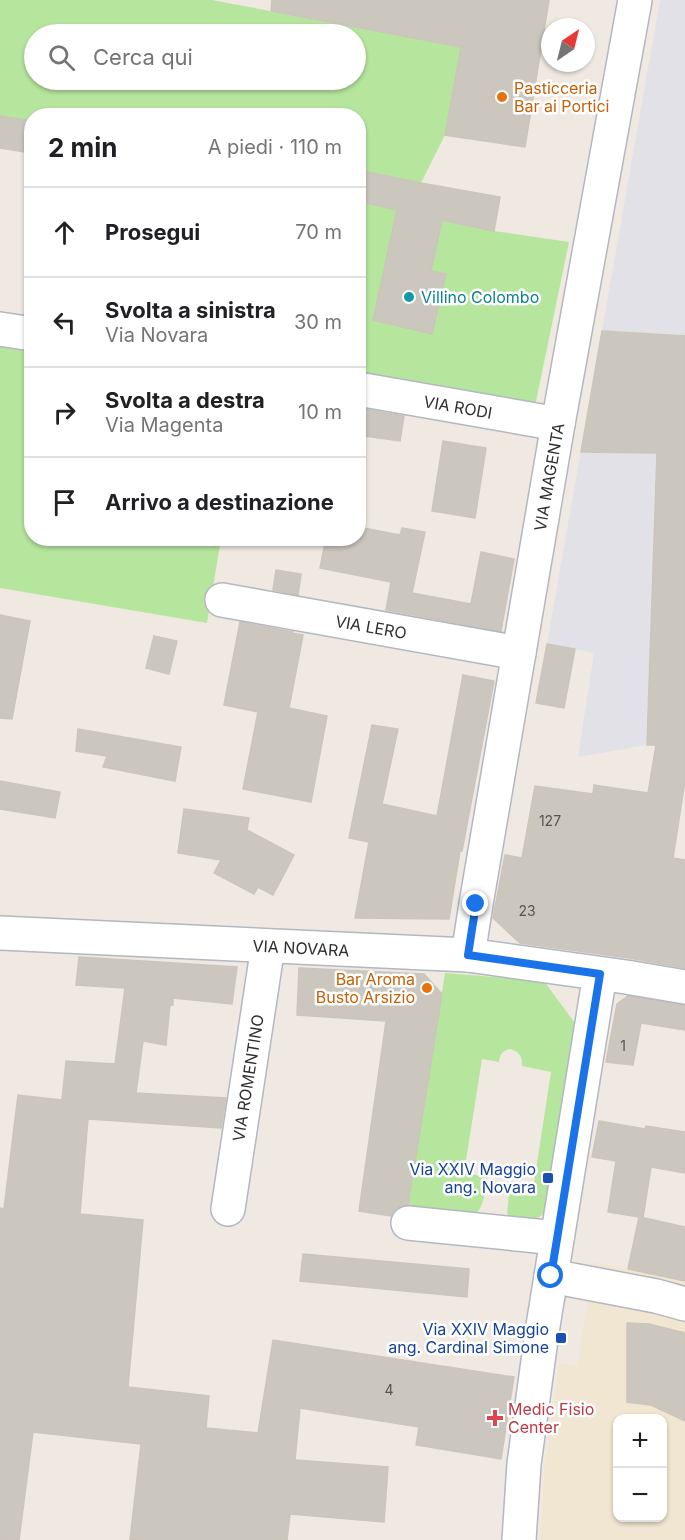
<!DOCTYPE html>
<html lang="it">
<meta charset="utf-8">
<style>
:root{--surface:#fff;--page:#f6f6f6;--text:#202124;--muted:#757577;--line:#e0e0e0}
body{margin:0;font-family:Inter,sans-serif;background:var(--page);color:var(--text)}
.controls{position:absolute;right:18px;bottom:18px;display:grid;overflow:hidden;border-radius:12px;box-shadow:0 2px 4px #0004}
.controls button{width:54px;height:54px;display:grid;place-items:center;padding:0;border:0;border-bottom:2px solid var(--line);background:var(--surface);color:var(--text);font:30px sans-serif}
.compass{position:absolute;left:541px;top:18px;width:54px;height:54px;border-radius:50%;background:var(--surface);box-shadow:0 2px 4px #0004;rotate:35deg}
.stop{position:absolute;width:18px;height:18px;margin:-14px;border:4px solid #1a73e8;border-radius:50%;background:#fff}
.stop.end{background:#1a73e8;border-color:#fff;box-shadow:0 2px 6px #0008}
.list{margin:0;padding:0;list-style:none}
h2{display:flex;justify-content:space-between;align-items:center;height:78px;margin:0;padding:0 24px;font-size:26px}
h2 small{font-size:20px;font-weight:400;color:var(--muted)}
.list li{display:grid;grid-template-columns:39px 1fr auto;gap:18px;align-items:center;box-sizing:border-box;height:90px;padding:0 24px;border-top:2px solid var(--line)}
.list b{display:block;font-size:22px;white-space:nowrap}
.list p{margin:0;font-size:20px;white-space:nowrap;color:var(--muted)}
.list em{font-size:20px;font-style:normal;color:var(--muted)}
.icon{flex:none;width:33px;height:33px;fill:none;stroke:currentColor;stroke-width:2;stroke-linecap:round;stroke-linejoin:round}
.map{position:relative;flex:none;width:685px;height:1540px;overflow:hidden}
.search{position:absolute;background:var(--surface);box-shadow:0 2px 4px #0004;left:24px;top:24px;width:342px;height:66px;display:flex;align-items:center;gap:15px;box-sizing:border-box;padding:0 21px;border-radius:33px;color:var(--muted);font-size:22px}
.panel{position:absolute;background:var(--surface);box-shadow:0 2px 4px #0004;left:24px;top:108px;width:342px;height:438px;border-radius:24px}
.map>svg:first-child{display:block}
.industrial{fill:#e3e1e8}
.education{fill:#f0e6d1;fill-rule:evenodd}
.green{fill:#b6e59e;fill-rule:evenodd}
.building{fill:#cbc7bf;stroke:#cbc5ba;stroke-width:1.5}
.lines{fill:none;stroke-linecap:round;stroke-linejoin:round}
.minor-casing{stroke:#b4b7c1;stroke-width:36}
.minor{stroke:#fff;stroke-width:33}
.route{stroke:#1a73e8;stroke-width:8}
.food-dot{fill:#e8710a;stroke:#fff;stroke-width:2}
.culture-dot{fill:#0f9aa8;stroke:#fff;stroke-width:2}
.transit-dot{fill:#1a4fb4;stroke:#fff;stroke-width:2}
.health-dot{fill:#e0444e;stroke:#fff;stroke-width:2}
.labels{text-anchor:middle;stroke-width:5;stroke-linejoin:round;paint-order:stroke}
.number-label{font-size:14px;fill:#555452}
.food-label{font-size:16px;fill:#c56008;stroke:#fff;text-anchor:start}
.culture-label{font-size:16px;fill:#0d838f;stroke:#fff;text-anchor:start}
.street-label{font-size:16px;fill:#2e2e2e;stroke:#fff}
.transit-label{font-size:16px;fill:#164399;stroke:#fff;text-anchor:end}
.health-label{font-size:16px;fill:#be3a42;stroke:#fff;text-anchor:start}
</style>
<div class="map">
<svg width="685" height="1540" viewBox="0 0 685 1540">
<rect width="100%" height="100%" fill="#efe9e1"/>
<path class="industrial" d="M660,0H685V746L647,745L578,757L594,653L547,644Z"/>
<path class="education" d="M595,1262L685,1282V1540H540L544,1472L559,1363L577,1366ZM618,1418H662V1518H618Z"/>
<g class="green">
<path d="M0,0H212L461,47L445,135L421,183L359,170L358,116H32L31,121L0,116ZM34,34H356V80H34Z"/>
<path d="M358,201L494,231L569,242L535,406L359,375Z"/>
<path d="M0,341L31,346L32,538L221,539L207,623L0,588Z"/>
<path d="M445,973L544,981L574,1022L575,1028L547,1210C537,1223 519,1223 507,1214L509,1194L532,1196L551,1072L522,1066C522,1056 520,1052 510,1049C502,1051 500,1054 499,1062L482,1059L464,1173L487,1177C485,1189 485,1205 476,1214L408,1207Z"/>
</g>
<g class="building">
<path d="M272,0H549L525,147L445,135L461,47L271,11Z"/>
<path d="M0,116L32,121V153L0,148Z"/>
<path d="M358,170L421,183L500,197L494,231L442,220L431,271L446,274L432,334L373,320L397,210L358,201Z"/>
<path d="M602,331L685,336V781L673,858L685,860V968L629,958L520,943L493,918L505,855L522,858L535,786L593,794L594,785L648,793L656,745H647L657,453L581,452Z"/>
<path d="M358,408L404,416L400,441L358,435Z"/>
<path d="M443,441L486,448L475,518L432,511Z"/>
<path d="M358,527L400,535L402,528L425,532L412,593L471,604L481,552L514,559L501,631L386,610L391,582L320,568L326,538H358Z"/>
<path d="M276,570L301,574L298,595L273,590Z"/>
<path d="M0,615L30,621L12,719L0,718Z"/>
<path d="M240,622L293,632L292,633L303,635L289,708L327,716L311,802L243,789L258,712L224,705Z"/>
<path d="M154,636L177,641L169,674L146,668Z"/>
<path d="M547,644L575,649L564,708L536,703Z"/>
<path d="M463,675L494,681L462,851H460L449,919L355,918L369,842L349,838L372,725L398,729L382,804L437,816Z"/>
<path d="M78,729L181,747L175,781L103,767L107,756L76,751Z"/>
<path d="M0,781L60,792L55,818L0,809Z"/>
<path d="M184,809L249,818L247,830L294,855L273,895L258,887L254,894L214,873L221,860L178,853Z"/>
<path d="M79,957L237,967L232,1004L173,998V1005H170L166,1045L143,1041L136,1093L226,1098L221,1128L88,1119L80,1214L143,1220L128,1387L209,1396L206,1428L258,1433L273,1340L514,1377L501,1459L416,1445L419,1427L300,1408L295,1460L388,1467L384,1522L290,1514L287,1540H130L141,1444L33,1432L19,1540H0V1208L4,1209L18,1095L62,1100L66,1061L115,1064L125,988L76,985Z"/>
<path d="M299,968L424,974L442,994L408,1205L400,1206L393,1212L391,1216L359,1211L386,1021L297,1015Z"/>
<path d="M628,996L685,1005V1030L641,1023L633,1065L606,1062L617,1004Z"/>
<path d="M599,1121L645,1129L646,1126L685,1132V1173L651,1167L643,1218L640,1217L685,1227V1281L628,1269L639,1217L608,1212L616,1161L592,1157Z"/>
<path d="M303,1254L469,1269L467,1297L300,1281Z"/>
<path d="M627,1323L649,1324L685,1333V1421L651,1405L627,1402Z"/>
</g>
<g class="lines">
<g class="minor-casing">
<g id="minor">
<path d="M0,329L32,334"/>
<path d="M358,389L558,424"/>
<path d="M222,600L519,653"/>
<path d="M0,933L468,955L626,977L685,987"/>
<path d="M468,955L476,904L558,424L635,0"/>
<path d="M228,1209L268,946"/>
<path d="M408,1223L557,1238"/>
<path d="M551,1276L656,1296L685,1304"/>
<path d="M519,1540L524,1464L542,1332L600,974"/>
</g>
</g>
<use href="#minor" class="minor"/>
</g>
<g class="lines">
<path class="route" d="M476,904L468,955L600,974L551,1276"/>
</g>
<g class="food-dot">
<circle cx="502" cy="97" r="6"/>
<circle cx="427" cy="988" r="6"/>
</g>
<circle class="culture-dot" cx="409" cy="297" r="6"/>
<g class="transit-dot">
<rect x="542" y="1172" width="12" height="12" rx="3"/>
<rect x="555" y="1332" width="12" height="12" rx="3"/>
</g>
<path class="health-dot" d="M492 1409h6v6h6v6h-6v6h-6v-6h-6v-6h6z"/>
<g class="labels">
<g class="number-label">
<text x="550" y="826">127</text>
<text x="527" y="916">23</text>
<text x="623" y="1051">1</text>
<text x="389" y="1395">4</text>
</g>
<g class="food-label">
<text x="514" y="94">Pasticceria<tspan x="514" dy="18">Bar ai Portici</tspan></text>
<text x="415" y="985" text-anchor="end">Bar Aroma<tspan x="415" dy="18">Busto Arsizio</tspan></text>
</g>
<g class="culture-label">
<text x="421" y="303">Villino Colombo</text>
</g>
<g class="street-label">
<text transform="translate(458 407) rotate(10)" y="6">VIA RODI</text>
<text transform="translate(549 477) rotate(-80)" y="6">VIA MAGENTA</text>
<text transform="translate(371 627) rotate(10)" y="6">VIA LERO</text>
<text transform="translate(301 948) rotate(3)" y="6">VIA NOVARA</text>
<text transform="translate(248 1078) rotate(-81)" y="6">VIA ROMENTINO</text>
</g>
<g class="transit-label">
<text x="536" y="1175">Via XXIV Maggio<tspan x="536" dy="18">ang. Novara</tspan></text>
<text x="549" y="1335">Via XXIV Maggio<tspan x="549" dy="18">ang. Cardinal Simone</tspan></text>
</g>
<g class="health-label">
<text x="508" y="1415">Medic Fisio<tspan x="508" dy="18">Center</tspan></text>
</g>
</g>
</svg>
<div class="controls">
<button>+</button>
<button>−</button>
</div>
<svg class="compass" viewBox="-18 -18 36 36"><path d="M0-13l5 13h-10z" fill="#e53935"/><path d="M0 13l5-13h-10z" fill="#757577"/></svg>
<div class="stop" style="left:551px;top:1276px"></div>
<div class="stop end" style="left:476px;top:904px"></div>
<div class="search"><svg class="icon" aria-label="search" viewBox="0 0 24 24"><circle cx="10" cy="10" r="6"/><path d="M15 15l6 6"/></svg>Cerca qui</div>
<section class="panel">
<h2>2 min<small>A piedi · 110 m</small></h2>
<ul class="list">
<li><svg class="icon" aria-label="ahead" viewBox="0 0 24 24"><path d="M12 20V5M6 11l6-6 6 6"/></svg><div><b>Prosegui</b></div><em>70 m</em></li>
<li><svg class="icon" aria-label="left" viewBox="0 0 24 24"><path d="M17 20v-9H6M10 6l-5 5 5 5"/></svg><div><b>Svolta a sinistra</b><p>Via Novara</p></div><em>30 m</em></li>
<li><svg class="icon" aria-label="right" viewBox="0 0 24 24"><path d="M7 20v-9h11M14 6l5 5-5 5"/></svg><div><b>Svolta a destra</b><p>Via Magenta</p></div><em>10 m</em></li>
<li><svg class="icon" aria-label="arrive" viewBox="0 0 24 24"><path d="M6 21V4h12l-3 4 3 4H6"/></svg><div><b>Arrivo a destinazione</b></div></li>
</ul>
</section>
</div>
